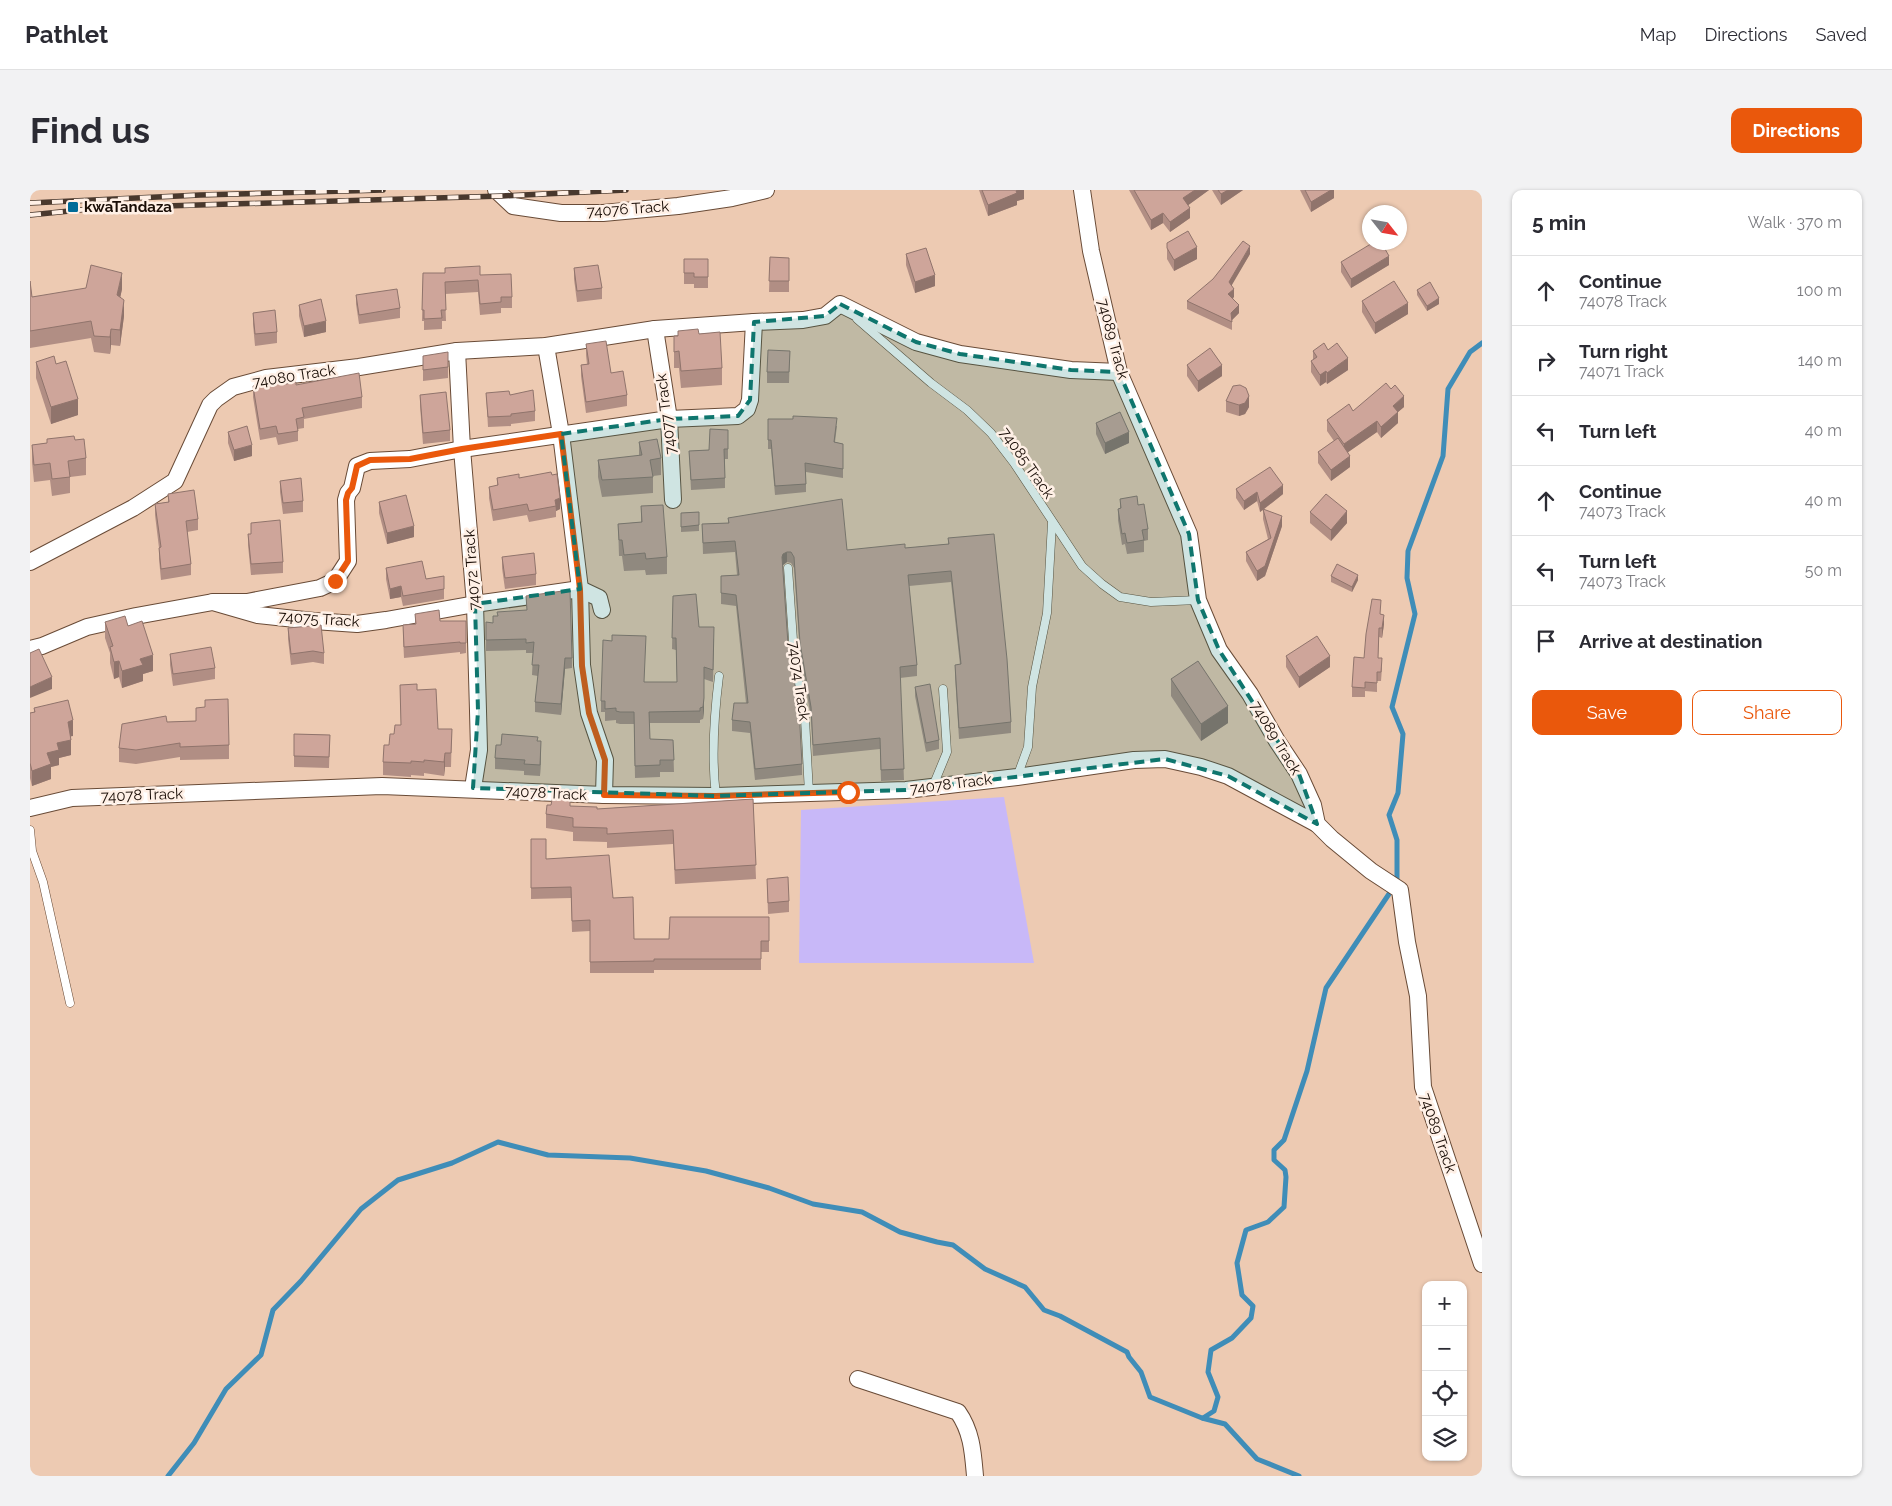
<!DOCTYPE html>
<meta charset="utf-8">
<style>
:root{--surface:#fff;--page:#f2f2f3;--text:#2b2b33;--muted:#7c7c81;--line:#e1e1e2;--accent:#ea580c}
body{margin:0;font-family:Raleway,sans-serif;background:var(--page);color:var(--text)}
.controls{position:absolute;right:15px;bottom:15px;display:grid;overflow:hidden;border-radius:10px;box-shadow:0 1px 4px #0004}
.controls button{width:45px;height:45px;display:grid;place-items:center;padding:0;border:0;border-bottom:1px solid var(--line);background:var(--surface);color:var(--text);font:25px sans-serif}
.compass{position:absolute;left:1332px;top:15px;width:45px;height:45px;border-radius:50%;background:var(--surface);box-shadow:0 1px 4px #0004;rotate:121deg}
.stop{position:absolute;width:15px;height:15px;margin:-11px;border:4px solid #ea580c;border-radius:50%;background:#fff}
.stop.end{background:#ea580c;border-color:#fff;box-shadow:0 1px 5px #0008}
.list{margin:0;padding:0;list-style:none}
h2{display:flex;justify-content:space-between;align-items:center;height:65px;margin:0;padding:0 20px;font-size:21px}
h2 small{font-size:16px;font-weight:400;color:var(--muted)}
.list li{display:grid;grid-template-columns:32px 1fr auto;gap:15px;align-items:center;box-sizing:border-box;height:70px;padding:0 20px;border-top:1px solid var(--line)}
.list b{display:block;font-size:19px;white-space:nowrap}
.list p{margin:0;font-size:16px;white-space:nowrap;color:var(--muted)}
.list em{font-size:16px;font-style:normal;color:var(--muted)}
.actions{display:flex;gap:10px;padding:15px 20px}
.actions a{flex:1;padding:11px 0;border:1px solid var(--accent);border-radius:10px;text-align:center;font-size:18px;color:var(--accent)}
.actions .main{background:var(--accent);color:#fff}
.icon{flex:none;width:28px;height:28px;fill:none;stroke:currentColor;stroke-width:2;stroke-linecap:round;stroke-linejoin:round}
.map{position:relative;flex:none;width:1452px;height:1286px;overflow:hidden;border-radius:10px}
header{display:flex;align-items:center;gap:30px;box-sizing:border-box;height:70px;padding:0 25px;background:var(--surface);border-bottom:1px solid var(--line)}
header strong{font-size:24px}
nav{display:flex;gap:28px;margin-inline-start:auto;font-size:18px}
.intro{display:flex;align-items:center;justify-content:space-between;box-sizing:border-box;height:120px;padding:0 30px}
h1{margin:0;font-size:35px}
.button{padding:12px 22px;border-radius:10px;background:var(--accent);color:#fff;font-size:18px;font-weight:700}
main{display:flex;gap:30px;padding:0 30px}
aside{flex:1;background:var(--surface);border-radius:10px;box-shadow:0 1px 4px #0004}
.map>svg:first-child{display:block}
.green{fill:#c8b8f8}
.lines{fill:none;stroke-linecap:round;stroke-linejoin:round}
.stream{stroke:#3f8db8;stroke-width:5}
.service-casing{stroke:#694b37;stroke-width:9}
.minor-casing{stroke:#694b37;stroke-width:18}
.service{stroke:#fff;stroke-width:8}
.minor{stroke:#fff;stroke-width:16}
.rail-casing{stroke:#49382d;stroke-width:5.5}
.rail{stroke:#fff0e6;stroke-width:4;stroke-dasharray:11;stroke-linecap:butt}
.wall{fill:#b18e84}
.shaded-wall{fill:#90746c}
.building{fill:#cea59a;stroke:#90746c}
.route{stroke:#ea580c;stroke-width:6}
.marked{fill:#0f766e;fill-opacity:0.2;stroke:#0f766e;stroke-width:4;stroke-dasharray:10 6;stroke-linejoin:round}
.poi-dot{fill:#006b98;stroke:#fff0e6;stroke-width:2}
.labels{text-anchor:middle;stroke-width:5;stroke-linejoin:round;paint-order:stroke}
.poi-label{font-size:15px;font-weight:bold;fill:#180c05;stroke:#fff0e6;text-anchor:start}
.street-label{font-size:15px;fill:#180c05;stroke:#fff0e6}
</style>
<header>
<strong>Pathlet</strong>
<nav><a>Map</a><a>Directions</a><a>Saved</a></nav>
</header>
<div class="intro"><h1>Find us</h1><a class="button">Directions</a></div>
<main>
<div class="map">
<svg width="1452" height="1286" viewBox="0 0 1452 1286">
<rect width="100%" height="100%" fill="#edcab2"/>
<path class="green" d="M974,607L1004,773H769L771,620Z"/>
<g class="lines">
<g class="stream">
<path d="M1173,1228L1184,1221L1188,1207L1178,1182L1181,1160L1202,1148L1221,1128L1223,1116L1212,1105L1207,1073L1216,1040L1238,1032L1254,1017L1256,987L1255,980L1244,970V960L1254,950L1277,881L1296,798L1367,692V650L1359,625L1368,603L1373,544L1362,517L1385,424L1377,388L1378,361L1413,266L1418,199L1440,162L1452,153"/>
<path d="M138,1286L164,1253L196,1199L231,1165L243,1120L271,1091L331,1019L368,990L422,973L468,952L518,965L600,968L676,981L739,998L783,1014L832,1022L870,1042L907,1052L923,1055L955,1079L995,1097L1014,1120L1030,1126L1097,1162L1099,1167L1111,1182L1120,1207L1172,1228L1195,1234L1227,1269L1269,1286"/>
</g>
<g class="service-casing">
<g id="service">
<path d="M827,129L901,193L937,220L961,243L984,273L1052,376L1072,394L1090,407L1121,412L1168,410"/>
<path d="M758,378L764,465L775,529L779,603"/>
<path d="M987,587L998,557L1002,497L1017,423L1022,333"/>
<path d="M903,596L917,562L913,499"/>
<path d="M686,606C681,566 684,526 689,486"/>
<path d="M0,640L2,661L13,692L40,813"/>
</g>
</g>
<g class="minor-casing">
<g id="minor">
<path d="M466,0L483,16L531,23H573L648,16L702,8L736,0"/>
<path d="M1052,0L1061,61L1089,182L1159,344L1168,410L1189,460L1220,504L1247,551L1269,584L1283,615L1287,634L1302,649L1341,681L1370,700L1377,752L1388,806L1393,897L1452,1074"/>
<path d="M625,139L639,229L643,310"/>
<path d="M516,156L531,244L550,399L552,475L559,523L575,570L574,605"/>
<path d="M427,161L432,259L445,414L448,521L449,560L443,598"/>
<path d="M0,372L103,318L145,291L180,215L186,209L203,197L236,188L329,177L427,161L516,156L625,139L724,132L773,130L795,126L810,114L886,152L930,164L1041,180L1089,182"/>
<path d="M183,412H217L290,398L305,391L318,371L316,310L318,303L322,298L327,276L340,271L380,269L432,259L639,229L708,226L717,219L720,210L724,132"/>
<path d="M0,459L12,456L57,437L106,426L183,412L228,425L284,431L327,434L356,430L445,414L550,399L569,408L572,420"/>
<path d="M0,618L42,608L352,596L574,605L686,606L876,600L987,587L1104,570L1135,569L1171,577L1198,586L1287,634"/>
<path d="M828,1189L928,1222C942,1242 943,1263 945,1286"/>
</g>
</g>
<use href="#service" class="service"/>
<use href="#minor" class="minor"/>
<g class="rail-casing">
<g id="rail">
<path d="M0,13L170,5L353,0"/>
<path d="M0,25L69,18L472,6L596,0"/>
</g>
</g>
<use href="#rail" class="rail"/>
</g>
<g class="wall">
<path d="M949,0H994V9L987,11V15L958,26Z"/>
<path d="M1099,0H1179L1158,15L1160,28L1140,42L1133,33L1121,40Z"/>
<path d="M1182,0H1213L1191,15Z"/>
<path d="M1270,0H1304V8L1281,22Z"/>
<path d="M1137,58L1167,69L1144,81L1137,69Z"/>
<path d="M876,64L905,96L885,103L876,75Z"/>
<path d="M1220,64L1201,95L1204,107L1203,108L1209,123L1202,130V140L1157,119V111Z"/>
<path d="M740,67L759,68V102H739Z"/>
<path d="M654,69H678V98H664V94H654Z"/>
<path d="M1311,72L1359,75L1321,98L1311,82Z"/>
<path d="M544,78L572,98V109L547,112L544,89Z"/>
<path d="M393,83L450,85L482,107V118H471V123L450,125L448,102L415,104L416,131H412V139L394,140V131H392Z"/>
<path d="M0,91L2,107L92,99L90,108L94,126L90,156L81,155L80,164L64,162L61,148L0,158Z"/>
<path d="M1387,100L1409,114L1397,121L1387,105Z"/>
<path d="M326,105L370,118V128L329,134L326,114Z"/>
<path d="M1332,111L1378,124L1345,144L1332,122Z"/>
<path d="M269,115L296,142L274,147L269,126Z"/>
<path d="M223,123L247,142V153L225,156L223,134Z"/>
<path d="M669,144L692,178V195L651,198L649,178H644V146Z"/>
<path d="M556,154L581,183L597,205V216L556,223L551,186V175L557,174L556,165Z"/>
<path d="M1298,160L1318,180L1297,194L1296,192L1290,196L1281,182V171L1283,170V161Z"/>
<path d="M760,161L759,193H737V182Z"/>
<path d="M393,166L418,177V188L393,191Z"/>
<path d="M6,172L26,174L48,225L21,234L6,188Z"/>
<path d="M1157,175L1192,186L1168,202L1157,186Z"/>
<path d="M256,194L266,195L332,207V218L274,229V238L268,239V251L248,255L246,247L230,250L223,207V196Z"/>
<path d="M456,203L480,205L505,221V231L481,234V236L458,237Z"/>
<path d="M390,205L420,240V251L393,254L390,216Z"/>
<path d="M1196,211L1219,217L1215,224L1209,226L1196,222Z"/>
<path d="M1374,217L1368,222V233L1351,248L1347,242L1318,262L1320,277L1301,291L1288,273V262L1304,251L1297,241V230L1323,221Z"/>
<path d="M738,229L807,236L805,252L813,254V288L776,282V302L745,305L741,259H738Z"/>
<path d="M1066,233L1099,253L1075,264L1066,244Z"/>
<path d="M698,240V269H695V298L661,300L659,261L679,260Z"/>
<path d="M198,242L222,266L204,271L198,253Z"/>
<path d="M17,249L45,250L56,268V285L40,287V303L22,306L20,290L4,292L2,272V255L17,253Z"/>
<path d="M609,252L631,268V285L623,286V303L572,307L568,287V270L609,266Z"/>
<path d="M467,288H489L530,319L526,321V327L499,332L497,325L463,331L459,308V297L467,296Z"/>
<path d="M250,291L273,311V322L253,324L250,302Z"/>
<path d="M1206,299L1253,304L1233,320L1252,336L1235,386L1227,391L1216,371V362L1238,349L1233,329V320L1230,322L1227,311L1214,320L1206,308Z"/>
<path d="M138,304L168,329V340L157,342L161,374V385L131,390L129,369V358L125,325V314L138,312Z"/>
<path d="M1090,309L1108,315L1118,339V350L1114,351V362L1097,364L1095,354L1092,355L1088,330V319H1090Z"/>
<path d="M349,312L384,347L357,354L349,323Z"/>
<path d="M611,316L637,367V384L616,385L615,380L594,381L592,366H589L588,334L611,332Z"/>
<path d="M669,322V341L651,342V323Z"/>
<path d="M1280,322L1317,333L1301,351L1280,333Z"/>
<path d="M698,328L817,360L875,358L918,354V348L981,532V543L929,549L925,486V475H930L921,392L879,396L887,475V486L870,488L874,590L851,591L850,559L783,566L781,528L770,464L764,378L761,373L757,372L753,375L758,454L772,574V585L725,590L720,543L702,541V530L716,513L706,416L691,414V386L707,385L705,362L673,364L672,334L698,333Z"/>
<path d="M221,333L253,372V383L221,385L218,355V344H221Z"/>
<path d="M472,367L506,384V395L475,399L472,378Z"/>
<path d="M356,378L396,389L414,386V409L373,416L371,407L360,409L356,389Z"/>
<path d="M1301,386L1328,390L1322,402L1301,392Z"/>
<path d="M496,406L542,468V478L535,479L531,525L505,522V512L508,486L502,485L503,463H496V460L456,461V432L463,433L467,426L497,420Z"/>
<path d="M643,406L669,437L684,449L683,492L674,489V520L673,529L670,530V533H619L620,549L643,550L644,582H630V587L605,588L604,534H590L586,533V530L575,531V522H571V511L615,492H647L646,460L642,459Z"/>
<path d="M385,424L410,431H436V463L430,464V462L374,468L373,446V435L385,434Z"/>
<path d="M1351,424L1354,434L1352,448L1349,447L1348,468L1352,478L1351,491H1347V502L1335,501V507H1322V497L1334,468Z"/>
<path d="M75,432L98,436L123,481L113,484V491L92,498L89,487L84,489L80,473V463L75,448Z"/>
<path d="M258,438L294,463V474L283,472L261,475L258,449Z"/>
<path d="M140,464L185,478V489L143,496L140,475Z"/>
<path d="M1256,466L1300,477L1269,498L1256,477Z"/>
<path d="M1141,489L1198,533L1171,551L1141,506Z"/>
<path d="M370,495L387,500L408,539H422L421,577H415L414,586L394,583V586L381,585V587L353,585V572L364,544L371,535Z"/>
<path d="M885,497L909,550V559L896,562L885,506Z"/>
<path d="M4,518L43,546H41V565L29,568V575L21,577V589L2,596L0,588V523L4,522Z"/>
<path d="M166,518L199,555V569L150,570V567L106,574L89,572V558L137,532L166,531Z"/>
<path d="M264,544L300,545L299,578L264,577Z"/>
<path d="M508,551L511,562L510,586L494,585V581L465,579V568L471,555Z"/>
<path d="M723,609L726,689L645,694L643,654L577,658V652L543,651V642L516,638V624L540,616L567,619Z"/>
<path d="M501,649L516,669L583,708L604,749H639L739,727V762H731V780H624V783H560V741L542,742L541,708L501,709Z"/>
<path d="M737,689L759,711V722L738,724Z"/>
</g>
<g class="shaded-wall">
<path d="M988,0H994V9L987,11V15L958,26V15Z"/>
<path d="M1165,0H1179L1153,19V8Z"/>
<path d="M1198,0H1213L1191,15V4Z"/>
<path d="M1301,0H1304V8L1281,22V12Z"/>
<path d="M1160,18V28L1140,42V32Z"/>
<path d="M1133,23V33L1121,40V30Z"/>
<path d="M1220,56V64L1199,100V92Z"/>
<path d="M1167,57V69L1144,81V70Z"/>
<path d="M1359,66V75L1321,98V89Z"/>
<path d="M92,83V99L87,122V105Z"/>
<path d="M905,85V96L885,103V92Z"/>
<path d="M1204,99V107L1198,112V104Z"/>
<path d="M1409,108V114L1397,121V116Z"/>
<path d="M94,110V126L90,156V140Z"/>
<path d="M1378,113V124L1345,144V133Z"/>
<path d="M1209,115V123L1201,131V123Z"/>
<path d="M296,131V142L274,147V136Z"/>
<path d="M81,139V155L80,164V147Z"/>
<path d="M1318,168V180L1297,194V183Z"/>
<path d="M1192,175V186L1168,202V191Z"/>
<path d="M1296,181V192L1290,196V185Z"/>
<path d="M1219,206V217L1215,224L1209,226V215Z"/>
<path d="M1374,206V217L1368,222V233L1351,248V237L1363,216Z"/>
<path d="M48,209V225L21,234V217Z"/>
<path d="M1347,231V242L1314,265V254Z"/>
<path d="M1099,242V253L1075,264V253Z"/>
<path d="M222,255V266L204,271V260Z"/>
<path d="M1320,266V277L1301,291V280Z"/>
<path d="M1253,295V304L1230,322V313Z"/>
<path d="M1227,302V311L1214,320V311Z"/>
<path d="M530,308V319L526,321L525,310Z"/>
<path d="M1317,321V333L1301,351V340Z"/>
<path d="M1252,326V336L1235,386L1227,391V381Z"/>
<path d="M384,336V347L357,354V343Z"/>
<path d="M757,362V372L753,375L752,367L753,364Z"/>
<path d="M1328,385V390L1322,402V397Z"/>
<path d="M371,396V407L360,409V399Z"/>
<path d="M1354,425V434L1352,448V438Z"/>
<path d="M123,465V481L113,484V491L92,498V481L110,469Z"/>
<path d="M1300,466V477L1269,498V487Z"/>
<path d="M535,468V479L531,525V514Z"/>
<path d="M89,471V487L84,489V472Z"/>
<path d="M22,487V499L0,508V497Z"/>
<path d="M674,508V520L673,529V517Z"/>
<path d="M1198,516V533L1171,551V534Z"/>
<path d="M43,530V546L38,547V532Z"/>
<path d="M41,550V565L29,568V575L21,577V589L2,596V581L17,563L27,553Z"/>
<path d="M511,551V562L510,586V575Z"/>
<path d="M415,563V577L414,586V572Z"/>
</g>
<g class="building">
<path d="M952,0H988L986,1L987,3L958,15Z"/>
<path d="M1104,0H1165L1153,8L1160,18L1140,32L1133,23L1121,30Z"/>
<path d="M1188,0H1198L1191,4Z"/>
<path d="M1275,0H1301L1281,12Z"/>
<path d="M1158,41L1167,57L1144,70L1137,58V53Z"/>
<path d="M1213,51L1220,56L1199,92L1204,99L1198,104L1209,115L1201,123L1202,132L1157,111L1183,89Z"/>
<path d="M1344,52H1351L1359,66L1321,89L1311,72Z"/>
<path d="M896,58L905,85L885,92L876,64Z"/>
<path d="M740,67L759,68V91H739Z"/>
<path d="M654,69H678V87H664V83H654Z"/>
<path d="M61,75L92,83L87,105L94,110L90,140L81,139L80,147L64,146L61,131L0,141V91L2,107L56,98Z"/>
<path d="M568,75L572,98L547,101L544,78Z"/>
<path d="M450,76V85L481,84L482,107H471V112L450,114L448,90L415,92L416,120H411L412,128L394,129V120H392L393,83H415V78Z"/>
<path d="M1364,91L1378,113L1345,133L1332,111Z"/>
<path d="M1400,92L1409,108L1397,116L1387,100Z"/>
<path d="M367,99L370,118L329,125L326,105Z"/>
<path d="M291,109L296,131L274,136L269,115Z"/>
<path d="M245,120L247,142L225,144L223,123Z"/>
<path d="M668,139L669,144L690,142L692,178L651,181L649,161L644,162V146H648V141Z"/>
<path d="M576,151L581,183L593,181L597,205L556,212L551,175L559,174L556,154Z"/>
<path d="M1294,153L1298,160L1307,153L1318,168L1297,183L1296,181L1290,185L1281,171L1287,167L1283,161Z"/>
<path d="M1180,158L1192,175L1168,191L1157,175Z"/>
<path d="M738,160L760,161L759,182H737Z"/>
<path d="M418,162V177L393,180V166Z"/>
<path d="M24,166L26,174L36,171L48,209L21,217L6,172Z"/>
<path d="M329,183L332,207L272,218L274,227L266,229L268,241L248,244L246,236L230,239L223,196L256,191V194L266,192V195Z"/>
<path d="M1356,193L1361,199L1365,195L1374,206L1363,216L1368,222L1351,237L1347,231L1314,254L1297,230L1319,214L1323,221Z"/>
<path d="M1210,195L1216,198L1219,206L1215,213L1209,215L1196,211L1203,196Z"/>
<path d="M503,200L505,221L481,224V226L458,227L456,203L479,201L480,205Z"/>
<path d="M416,202L420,240L393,243L390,205Z"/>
<path d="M1090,222L1099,242L1075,253L1066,233Z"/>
<path d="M763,226L807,228L804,252L813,254V279L775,273L776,294L745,296L741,250H738V229H763Z"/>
<path d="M217,236L222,255L204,260L198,242Z"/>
<path d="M680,239L698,240V259H694L695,288L661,290L659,261L679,260Z"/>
<path d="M44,246L45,250L54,249L56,268L38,271L40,287L22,289L20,273L4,275L2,255L17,253V249Z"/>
<path d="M1308,248L1320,266L1301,280L1288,262Z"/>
<path d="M627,249L631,268L620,270L623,287L572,290L568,270L612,265L609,252Z"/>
<path d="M1240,277L1253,295L1230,313L1227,302L1214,311L1206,299Z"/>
<path d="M521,282L522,285L527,284L530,308L525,310L526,316L499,321L497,314L463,320L459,297L468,295L467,288L489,284V288Z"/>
<path d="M271,288L273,311L253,313L250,291Z"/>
<path d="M164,300L168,329L156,331L161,374L131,379L129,358L131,357L125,314L139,312L138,304Z"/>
<path d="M1296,304L1317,321L1301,340L1280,322Z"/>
<path d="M376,305L384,336L357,343L349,312Z"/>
<path d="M1107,306L1108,315L1114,314L1118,339L1112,340L1114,350L1097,353L1095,343L1092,344L1088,319L1091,318L1090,309Z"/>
<path d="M812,309L817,360L875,354V358L919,354L918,348L964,344L977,469L981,532L929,538L925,475L931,474L921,381L878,385L887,475L870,477L874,579L851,580L850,548L783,555L781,517L770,453L764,367L761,362H757L753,364L752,367L758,454L769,519L772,574L725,579L720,532L702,530L704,513H718L706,405L691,403V386L709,385L705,351L673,353L672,334L699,333L698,328Z"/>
<path d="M633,315L637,367L616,369L615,363L594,365L592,350H589L588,334L612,332L611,316Z"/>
<path d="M1233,319L1252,326L1235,376L1227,381L1216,362L1241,348Z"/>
<path d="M669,322V335L651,337V323Z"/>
<path d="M250,330L253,372L221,374L218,344H221V333Z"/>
<path d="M504,363L506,384L475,388L472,367Z"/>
<path d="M392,371L396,389L414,386V399L373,406L371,396L360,399L356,378Z"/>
<path d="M1307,374L1328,385L1322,397L1301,386Z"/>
<path d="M540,400L542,468H535L531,514L505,512L509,475H502L504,452L496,453V449L456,450V432L463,433V426H468L467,422L497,420L496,406Z"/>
<path d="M666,404L669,437H684L683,480L674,477V508L673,517L670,518V521L619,522L620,549L643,550L644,570H630V575L605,576L604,522H590L586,521V518L575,519V511H571L573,450L582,451V445L616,446L614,492H647L646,448H642L643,406Z"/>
<path d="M1342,409L1351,410L1350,424L1354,425L1352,438H1349L1348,468H1352L1351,482H1347V493L1335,492V498L1322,497L1324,467L1334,468L1336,444Z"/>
<path d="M409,420L410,431H436V453H430V452L374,457L373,435L386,434L385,424Z"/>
<path d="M95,426L98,436L112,431L123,465L110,469L113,475L92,481L89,471L84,472L80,457L83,456L75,432Z"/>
<path d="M291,435L294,463L283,461L261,464L258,438Z"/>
<path d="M1287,446L1300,466L1269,487L1256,466Z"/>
<path d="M181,457L185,478L143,484L140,464Z"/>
<path d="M9,459L22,487L0,497V463Z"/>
<path d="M1168,471L1198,516L1171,534L1141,489Z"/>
<path d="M387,494V500L406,499L408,539H422L421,563H415L414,572L394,570V572L381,571V573L353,572L354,555H359L360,544H364L365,535H371L370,495Z"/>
<path d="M900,494L909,550L896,553L885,497Z"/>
<path d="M198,509L199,555L150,557V553L106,560L89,558L92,534L136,526L137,532L166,531V518L175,517V510Z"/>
<path d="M38,510L43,530L38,532L41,550L27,553L29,560L17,563L21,574L2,581L0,573V523L5,522L4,518Z"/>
<path d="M264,544L300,545L299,567L264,566Z"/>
<path d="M472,544L508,547L507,551H511L510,575L494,574L495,570L465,568L466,555H471Z"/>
<path d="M523,605L540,606V616L567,617V619L723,609L726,675L645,680L643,640L577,644V638L543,637V628L516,624L517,615H521Z"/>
<path d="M501,649H516V669L579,665L583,708L603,707L604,749H639L640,727H739V751H731V769H624V771L560,772V730L542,731L541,697L501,698Z"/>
<path d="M758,687L759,711L738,713L737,689Z"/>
</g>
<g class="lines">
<path class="route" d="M305,391L318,371L316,310L318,303L322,298L327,276L340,270L380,269L432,259L531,244L550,399L552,476L559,523L575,570L574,605L686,606L818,602"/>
</g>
<path class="marked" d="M810,114L886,152L930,164L1041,180L1089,182L1159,344L1168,410L1189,460L1269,584L1287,634L1198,586L1135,569L876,600L686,606L443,598L448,521L445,414L550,399L531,244L639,229L708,226L720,210L724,132L795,126Z"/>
<rect class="poi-dot" x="37" y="11" width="12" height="12" rx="2.5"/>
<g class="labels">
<g class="poi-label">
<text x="54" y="22">kwaTandaza</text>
</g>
<g class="street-label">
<text transform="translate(598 19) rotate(-4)" y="5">74076 Track</text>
<text transform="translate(1083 149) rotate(75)" y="5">74089 Track</text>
<text transform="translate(264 186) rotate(-9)" y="5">74080 Track</text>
<text transform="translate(636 224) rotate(-97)" y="5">74077 Track</text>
<text transform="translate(997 273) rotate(55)" y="5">74085 Track</text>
<text transform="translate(442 380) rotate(-94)" y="5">74072 Track</text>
<text transform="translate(289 429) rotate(4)" y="5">74075 Track</text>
<text transform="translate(769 491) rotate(82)" y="5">74074 Track</text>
<text transform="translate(1246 548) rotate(59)" y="5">74089 Track</text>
<text transform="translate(921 594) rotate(-7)" y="5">74078 Track</text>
<text transform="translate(516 603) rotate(3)" y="5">74078 Track</text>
<text transform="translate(112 605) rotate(-2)" y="5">74078 Track</text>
<text transform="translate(1408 943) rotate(71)" y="5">74089 Track</text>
</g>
</g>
</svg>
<div class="controls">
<button>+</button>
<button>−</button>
<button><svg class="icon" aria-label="locate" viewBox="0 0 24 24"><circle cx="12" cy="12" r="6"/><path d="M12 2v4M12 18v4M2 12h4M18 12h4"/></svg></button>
<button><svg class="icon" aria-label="layers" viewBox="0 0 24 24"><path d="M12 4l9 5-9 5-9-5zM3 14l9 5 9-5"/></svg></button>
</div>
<svg class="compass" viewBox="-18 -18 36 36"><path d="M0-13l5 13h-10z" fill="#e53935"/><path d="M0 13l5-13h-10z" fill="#7c7c81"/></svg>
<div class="stop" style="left:818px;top:602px"></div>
<div class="stop end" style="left:305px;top:391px"></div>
</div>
<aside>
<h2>5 min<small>Walk · 370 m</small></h2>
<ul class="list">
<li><svg class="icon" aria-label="ahead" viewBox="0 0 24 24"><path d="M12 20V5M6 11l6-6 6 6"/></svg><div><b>Continue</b><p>74078 Track</p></div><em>100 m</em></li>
<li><svg class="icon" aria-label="right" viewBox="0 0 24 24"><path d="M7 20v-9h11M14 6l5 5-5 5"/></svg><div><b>Turn right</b><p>74071 Track</p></div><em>140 m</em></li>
<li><svg class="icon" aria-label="left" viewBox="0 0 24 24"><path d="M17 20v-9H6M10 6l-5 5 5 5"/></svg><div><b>Turn left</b></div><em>40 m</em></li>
<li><svg class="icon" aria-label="ahead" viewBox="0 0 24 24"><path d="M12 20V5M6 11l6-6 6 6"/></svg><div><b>Continue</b><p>74073 Track</p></div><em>40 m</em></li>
<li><svg class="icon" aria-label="left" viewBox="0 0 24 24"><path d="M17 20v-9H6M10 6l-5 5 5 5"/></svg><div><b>Turn left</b><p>74073 Track</p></div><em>50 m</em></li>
<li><svg class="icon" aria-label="arrive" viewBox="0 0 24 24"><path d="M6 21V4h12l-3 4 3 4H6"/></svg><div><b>Arrive at destination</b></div></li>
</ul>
<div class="actions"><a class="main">Save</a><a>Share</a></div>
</aside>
</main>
